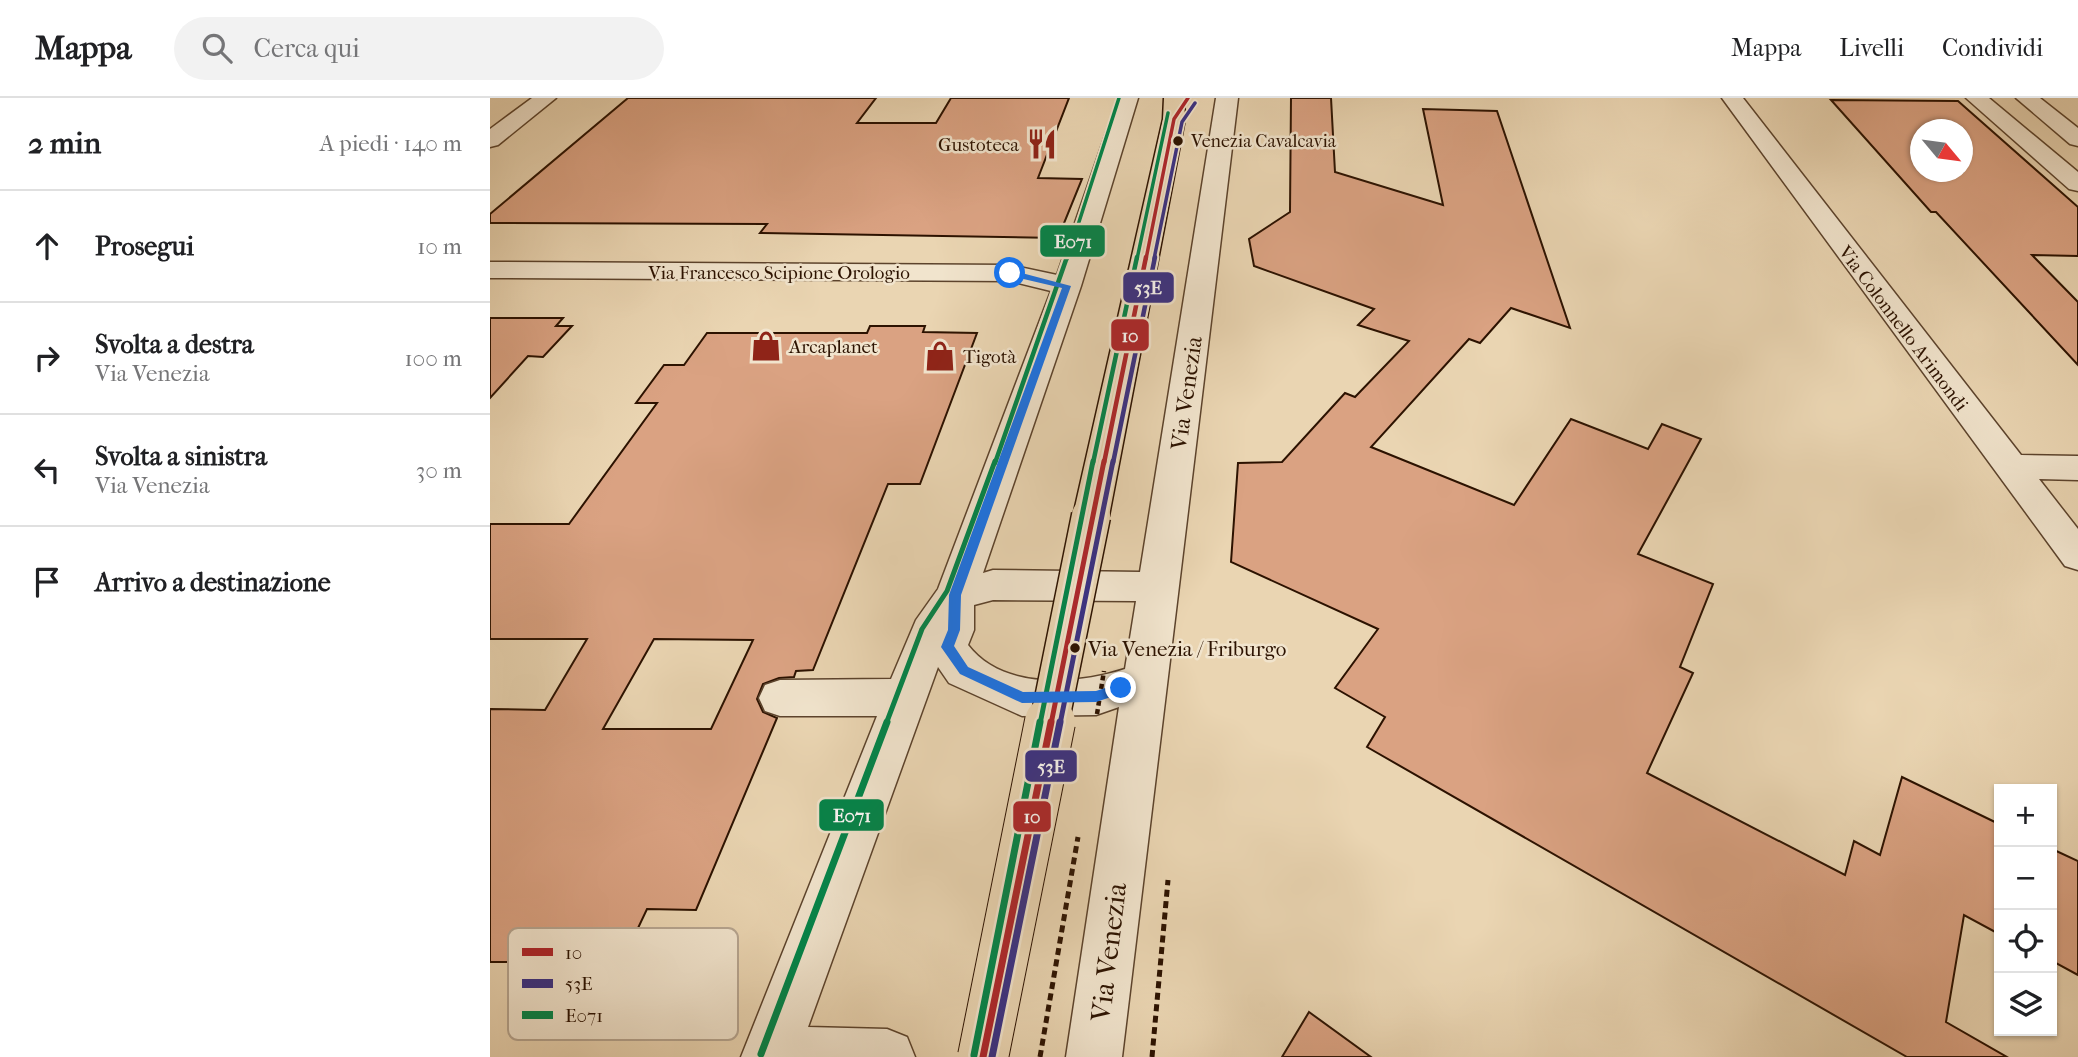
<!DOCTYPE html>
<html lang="it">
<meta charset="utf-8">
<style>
:root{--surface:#fff;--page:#f2f2f2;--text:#202124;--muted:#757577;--line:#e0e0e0}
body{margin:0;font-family:"IM FELL French Canon",serif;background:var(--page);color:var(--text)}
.controls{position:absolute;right:21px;bottom:21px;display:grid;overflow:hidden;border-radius:0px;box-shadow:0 2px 5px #0004}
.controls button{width:63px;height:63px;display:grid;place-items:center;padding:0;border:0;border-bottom:2px solid var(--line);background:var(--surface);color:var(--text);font:35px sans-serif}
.compass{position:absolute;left:1420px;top:21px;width:63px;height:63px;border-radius:50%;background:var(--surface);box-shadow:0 2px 5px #0004;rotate:119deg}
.stop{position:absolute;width:21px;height:21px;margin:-16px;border:5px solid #1a73e8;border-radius:50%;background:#fff}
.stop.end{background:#1a73e8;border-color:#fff;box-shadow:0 2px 7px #0008}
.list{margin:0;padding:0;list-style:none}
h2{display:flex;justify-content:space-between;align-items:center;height:91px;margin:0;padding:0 28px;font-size:30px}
h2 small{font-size:23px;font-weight:400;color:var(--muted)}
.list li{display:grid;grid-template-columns:46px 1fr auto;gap:21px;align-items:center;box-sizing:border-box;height:112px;padding:0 28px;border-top:2px solid var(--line)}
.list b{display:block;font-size:26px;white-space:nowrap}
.list p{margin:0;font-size:23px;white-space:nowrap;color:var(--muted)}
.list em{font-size:23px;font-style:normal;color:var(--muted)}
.icon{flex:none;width:38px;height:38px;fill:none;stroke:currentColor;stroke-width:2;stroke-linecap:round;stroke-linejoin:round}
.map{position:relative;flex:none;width:1588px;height:959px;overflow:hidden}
header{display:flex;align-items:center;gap:42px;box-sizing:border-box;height:98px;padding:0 35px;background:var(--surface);border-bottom:2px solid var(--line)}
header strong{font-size:33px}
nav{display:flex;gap:38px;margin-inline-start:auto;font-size:24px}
.search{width:490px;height:63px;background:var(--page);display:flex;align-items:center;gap:18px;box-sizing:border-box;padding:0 24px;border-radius:38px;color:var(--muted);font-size:26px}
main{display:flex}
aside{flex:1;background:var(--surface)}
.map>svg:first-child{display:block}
.building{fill:#daa282;stroke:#2c1200;stroke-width:2;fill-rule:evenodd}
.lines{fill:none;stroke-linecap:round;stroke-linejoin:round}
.minor-casing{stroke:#5c432c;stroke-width:3}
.major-casing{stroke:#2c1200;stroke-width:3}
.path{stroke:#2c1200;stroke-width:5;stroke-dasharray:7 4.5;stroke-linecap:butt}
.minor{fill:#f1e4cd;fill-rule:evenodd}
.major{fill:#ead5b2;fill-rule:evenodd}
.major-bridge-far1-casing{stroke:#2c1200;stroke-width:41;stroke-linecap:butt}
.major-bridge-casing{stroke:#2c1200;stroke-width:52;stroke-linecap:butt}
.path-bridge-far1{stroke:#2c1200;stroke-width:4.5;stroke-dasharray:5 3.5;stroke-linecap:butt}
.path-bridge{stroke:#2c1200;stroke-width:5;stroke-dasharray:7 4.5;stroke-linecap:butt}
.major-bridge-far1{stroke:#ead5b2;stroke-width:38}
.major-bridge{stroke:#ead5b2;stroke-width:50}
.bus-1-far3-casing{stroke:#f1e4cd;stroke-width:7}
.bus-1-far2-casing{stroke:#f1e4cd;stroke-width:9}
.bus-1-far1-casing{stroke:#f1e4cd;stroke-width:10}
.bus-1-casing{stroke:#f1e4cd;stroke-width:12}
.bus-2-far3-casing{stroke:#f1e4cd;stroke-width:7}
.bus-2-far2-casing{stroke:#f1e4cd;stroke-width:9}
.bus-2-far1-casing{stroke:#f1e4cd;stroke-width:10}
.bus-2-casing{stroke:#f1e4cd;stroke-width:12}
.bus-3-far3-casing{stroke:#f1e4cd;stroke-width:7}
.bus-3-far2-casing{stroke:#f1e4cd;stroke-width:9}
.bus-3-far1-casing{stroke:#f1e4cd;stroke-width:10}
.bus-3-casing{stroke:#f1e4cd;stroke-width:12}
.bus-1-far3{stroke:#ae262b;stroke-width:3.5}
.bus-1-far2{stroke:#ae262b;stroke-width:4.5}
.bus-1-far1{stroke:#ae262b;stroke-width:5}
.bus-1{stroke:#ae262b;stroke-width:7}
.bus-2-far3{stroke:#393185;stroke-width:3.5}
.bus-2-far2{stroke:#393185;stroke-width:4.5}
.bus-2-far1{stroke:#393185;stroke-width:5}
.bus-2{stroke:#393185;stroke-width:7}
.bus-3-far3{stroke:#00854a;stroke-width:3.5}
.bus-3-far2{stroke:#00854a;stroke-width:4.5}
.bus-3-far1{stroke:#00854a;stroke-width:5}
.bus-3{stroke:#00854a;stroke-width:7}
.route{fill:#1a73e8}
.bus-dot{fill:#2c1200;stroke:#f1e4cd;stroke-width:2.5}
.labels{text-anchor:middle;stroke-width:5;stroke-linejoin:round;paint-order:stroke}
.far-bus-label{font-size:18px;fill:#2c1200;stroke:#f1e4cd;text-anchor:start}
.far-poi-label{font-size:19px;fill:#2c1200;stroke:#f1e4cd;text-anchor:start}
.far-street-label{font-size:19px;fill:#2c1200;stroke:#f1e4cd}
.bus-label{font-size:21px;fill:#2c1200;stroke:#f1e4cd;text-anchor:start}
.street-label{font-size:23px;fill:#2c1200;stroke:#f1e4cd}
.near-street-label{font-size:28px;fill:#2c1200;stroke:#f1e4cd}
.key{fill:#f1e4cd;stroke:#b6a590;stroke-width:2}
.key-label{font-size:19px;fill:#2c1200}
.line-badge{stroke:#f1e4cd;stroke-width:2.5}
.badge-label{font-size:19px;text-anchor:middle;font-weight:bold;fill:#fff}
</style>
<header>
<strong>Mappa</strong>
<div class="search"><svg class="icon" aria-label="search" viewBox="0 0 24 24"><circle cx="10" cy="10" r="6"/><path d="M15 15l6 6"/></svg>Cerca qui</div>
<nav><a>Mappa</a><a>Livelli</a><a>Condividi</a></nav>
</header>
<main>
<aside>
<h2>2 min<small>A piedi · 140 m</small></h2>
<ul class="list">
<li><svg class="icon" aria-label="ahead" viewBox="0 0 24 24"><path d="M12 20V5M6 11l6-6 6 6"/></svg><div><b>Prosegui</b></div><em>10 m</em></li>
<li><svg class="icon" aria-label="right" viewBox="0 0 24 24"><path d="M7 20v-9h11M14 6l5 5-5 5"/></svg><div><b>Svolta a destra</b><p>Via Venezia</p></div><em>100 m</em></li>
<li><svg class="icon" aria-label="left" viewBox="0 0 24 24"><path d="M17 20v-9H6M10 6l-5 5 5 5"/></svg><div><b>Svolta a sinistra</b><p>Via Venezia</p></div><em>30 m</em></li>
<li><svg class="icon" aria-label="arrive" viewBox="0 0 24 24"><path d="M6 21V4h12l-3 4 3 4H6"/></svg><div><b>Arrivo a destinazione</b></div></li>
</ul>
</aside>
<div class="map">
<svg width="1588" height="959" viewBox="0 0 1588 959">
<rect width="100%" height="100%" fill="#ead5b2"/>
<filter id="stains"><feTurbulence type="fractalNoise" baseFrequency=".00286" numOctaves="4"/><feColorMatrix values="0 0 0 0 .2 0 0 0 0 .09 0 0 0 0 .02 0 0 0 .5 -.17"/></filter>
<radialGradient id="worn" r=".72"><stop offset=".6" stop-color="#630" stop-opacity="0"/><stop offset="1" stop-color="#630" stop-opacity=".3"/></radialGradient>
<g class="building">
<path d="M138,0H386L367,25H446L461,0H579L548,80L592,81L568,140L270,135L277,126L0,125V116Z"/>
<path d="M801,0H841L845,74L953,107L933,11L1007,13L1080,230L1021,210L990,245L979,241L881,349L1024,407L1081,321L1158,351L1172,326L1211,341L1148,456L1223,486L1190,569L1203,575L1157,675L1355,777L1364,743L1390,757L1412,679L1509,726V836L1474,817L1456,924L1517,959H1417L877,649L895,619L845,590L888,531L741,464L748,365L792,364L855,295L865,299L919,243L868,227L884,211L764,168L759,141L800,114Z"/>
<path d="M1341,2L1468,3L1588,109V158L1542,157L1588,204V267L1446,114H1441ZM1431,32H1473V74H1431Z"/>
<path d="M0,220H73L66,228H82L53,259L38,258L0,300Z"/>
<path d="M380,228H435L433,234L487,235L430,386H398L323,572L306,573L304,579L289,580L273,586L267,601L273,614L287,620L206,812L157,811L132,864H0V611L55,612L97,541H0V426H79L167,305H146L174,267H194L217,235H377ZM164,541L263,542L221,631H113Z"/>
<path d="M1562,751L1588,763V877L1562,863Z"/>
<path d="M819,914L881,959H792Z"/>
</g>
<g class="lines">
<g class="minor-casing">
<g id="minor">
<path d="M42,0H66L8,47L0,49V31Z"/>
<path d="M628,0H648L591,188L493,475L503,472L650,474L726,0H748L632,959H576L629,609L606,617L532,618L459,585L448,569L318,929L397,931L417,939L425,959H251L387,618H290L275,613L269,600L275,587L290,582L401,581L426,522L448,491L561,193L520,183L0,180V164L520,167L567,177ZM503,502L646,503L635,571C586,587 512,592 478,547L484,532V507Z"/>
<path d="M1232,0H1253L1531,357L1588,358V382L1549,381L1588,431V472L1575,468Z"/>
<path d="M1476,0H1499L1588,74V93L1579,91Z"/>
<path d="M1526,0H1550L1588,30V48L1580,46Z"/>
</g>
</g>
<g class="major-casing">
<path id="major" d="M674,0H694L695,21L619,418L614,427L601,431L588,427L583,418L673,21Z"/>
</g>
<path class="path" d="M662,959L678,782"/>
<use href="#minor" class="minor"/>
<use href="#major" class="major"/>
<g class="major-bridge-far1-casing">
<path id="major-bridge-far1" d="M559,626L601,418"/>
</g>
<g class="major-bridge-casing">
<path id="major-bridge" d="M493,959L560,624"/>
</g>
<path class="path-bridge-far1" d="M607,616L614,573"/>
<path class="path-bridge" d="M550,959L588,739"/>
<use href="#major-bridge-far1" class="major-bridge-far1"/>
<use href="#major-bridge" class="major-bridge"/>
<g class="bus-1-far3-casing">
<path id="bus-1-far3" d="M656,161L684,21L698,0"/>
</g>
<g class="bus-1-far2-casing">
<path id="bus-1-far2" d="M614,365L656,159"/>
</g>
<g class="bus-1-far1-casing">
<path id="bus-1-far1" d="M561,626L614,363"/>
</g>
<g class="bus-1-casing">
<path id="bus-1" d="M493,959L561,624"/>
</g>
<g class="bus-2-far3-casing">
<path id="bus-2-far3" d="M664,161L692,24L705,5"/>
</g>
<g class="bus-2-far2-casing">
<path id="bus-2-far2" d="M623,365L665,159"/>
</g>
<g class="bus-2-far1-casing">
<path id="bus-2-far1" d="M570,626L623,363"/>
</g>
<g class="bus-2-casing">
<path id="bus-2" d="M502,959L570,624"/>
</g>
<g class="bus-3-far3-casing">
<g id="bus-3-far3">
<path d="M577,161L629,0"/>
<path d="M647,161L678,15"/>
</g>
</g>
<g class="bus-3-far2-casing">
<g id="bus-3-far2">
<path d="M505,365L577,159"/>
<path d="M603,365L647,159"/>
</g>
</g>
<g class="bus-3-far1-casing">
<g id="bus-3-far1">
<path d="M396,626L432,531L457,493L505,363"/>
<path d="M550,626L603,363"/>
</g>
</g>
<g class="bus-3-casing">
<g id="bus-3">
<path d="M271,956L397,624"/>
<path d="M484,957L550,624"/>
</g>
</g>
<use href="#bus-1-far3" class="bus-1-far3"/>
<use href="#bus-1-far2" class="bus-1-far2"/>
<use href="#bus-1-far1" class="bus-1-far1"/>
<use href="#bus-1" class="bus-1"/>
<use href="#bus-2-far3" class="bus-2-far3"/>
<use href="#bus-2-far2" class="bus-2-far2"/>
<use href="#bus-2-far1" class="bus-2-far1"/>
<use href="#bus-2" class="bus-2"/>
<use href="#bus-3-far3" class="bus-3-far3"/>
<use href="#bus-3-far2" class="bus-3-far2"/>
<use href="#bus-3-far1" class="bus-3-far1"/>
<use href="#bus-3" class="bus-3"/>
</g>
<path class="route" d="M520,172L581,188L471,497L470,532L464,548L478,569L533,594L606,593L631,585L636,586V594L606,604L532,605L470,576L451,549L458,532L459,497L572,190L517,177Z"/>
<defs>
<g id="restaurant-bare" transform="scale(2.415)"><path d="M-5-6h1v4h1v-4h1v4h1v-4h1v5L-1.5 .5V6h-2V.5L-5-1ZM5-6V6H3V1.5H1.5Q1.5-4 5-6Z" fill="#8f2418" stroke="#f1e4cd" stroke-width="2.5" paint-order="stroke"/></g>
<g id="shop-bare" transform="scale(2.415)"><path d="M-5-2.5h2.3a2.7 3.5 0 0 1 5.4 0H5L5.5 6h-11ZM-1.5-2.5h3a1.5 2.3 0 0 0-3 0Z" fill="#8f2418" stroke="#f1e4cd" stroke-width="2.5" paint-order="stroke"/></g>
</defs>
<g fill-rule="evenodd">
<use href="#restaurant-bare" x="552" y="46"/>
<use href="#shop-bare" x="276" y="248"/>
<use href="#shop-bare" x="450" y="258"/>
</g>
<g class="bus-dot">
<circle cx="688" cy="43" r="6"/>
<circle cx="585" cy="550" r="6"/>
</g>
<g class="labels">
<g class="far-bus-label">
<text x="701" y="49">Venezia Cavalcavia</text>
</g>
<g class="far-poi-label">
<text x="529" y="53" text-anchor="end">Gustoteca</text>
<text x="299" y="255">Arcaplanet</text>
<text x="473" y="265">Tigotà</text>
</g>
<g class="far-street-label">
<text x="289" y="181">Via Francesco Scipione Orologio</text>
<text transform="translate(1414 230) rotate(53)" y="7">Via Colonnello Arimondi</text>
</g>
<g class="bus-label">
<text x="598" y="558">Via Venezia / Friburgo</text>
</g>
<g class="street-label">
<text transform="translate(696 295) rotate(-82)" y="8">Via Venezia</text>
</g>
<g class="near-street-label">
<text transform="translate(618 854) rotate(-83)" y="10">Via Venezia</text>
</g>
</g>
<rect x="18" y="830" width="230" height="112" rx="10" class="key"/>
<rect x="32" y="850" width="31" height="8" fill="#ae262b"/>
<rect x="32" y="881" width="31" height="9" fill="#393185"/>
<rect x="32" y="913" width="31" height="8" fill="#00854a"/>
<g class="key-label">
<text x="75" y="861">10</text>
<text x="75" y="892">53E</text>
<text x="75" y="924">E071</text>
</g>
<g class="line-badge">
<rect x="549" y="126" width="67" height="34" rx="7" fill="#00854a"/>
<rect x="632" y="173" width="53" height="33" rx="7" fill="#393185"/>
<rect x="620" y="220" width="40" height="34" rx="7" fill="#ae262b"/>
<rect x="534" y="651" width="54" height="34" rx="7" fill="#393185"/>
<rect x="328" y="700" width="67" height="34" rx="7" fill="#00854a"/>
<rect x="522" y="702" width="40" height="33" rx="7" fill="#ae262b"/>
</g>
<g class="badge-label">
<text x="583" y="150">E071</text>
<text x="658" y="196">53E</text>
<text x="640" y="244">10</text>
<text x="561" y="675">53E</text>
<text x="362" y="724">E071</text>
<text x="542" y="725">10</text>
</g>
<rect width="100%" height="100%" filter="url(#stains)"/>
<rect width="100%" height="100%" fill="url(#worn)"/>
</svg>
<div class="controls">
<button>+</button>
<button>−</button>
<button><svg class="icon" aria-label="locate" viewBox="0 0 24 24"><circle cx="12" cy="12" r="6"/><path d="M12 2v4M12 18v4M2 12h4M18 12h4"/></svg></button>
<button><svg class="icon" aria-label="layers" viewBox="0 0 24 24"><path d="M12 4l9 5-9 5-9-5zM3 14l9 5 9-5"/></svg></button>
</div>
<svg class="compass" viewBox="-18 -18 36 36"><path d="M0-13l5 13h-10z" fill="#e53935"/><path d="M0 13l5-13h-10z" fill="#757577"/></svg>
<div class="stop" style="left:520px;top:175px"></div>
<div class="stop end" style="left:631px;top:590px"></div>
</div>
</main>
